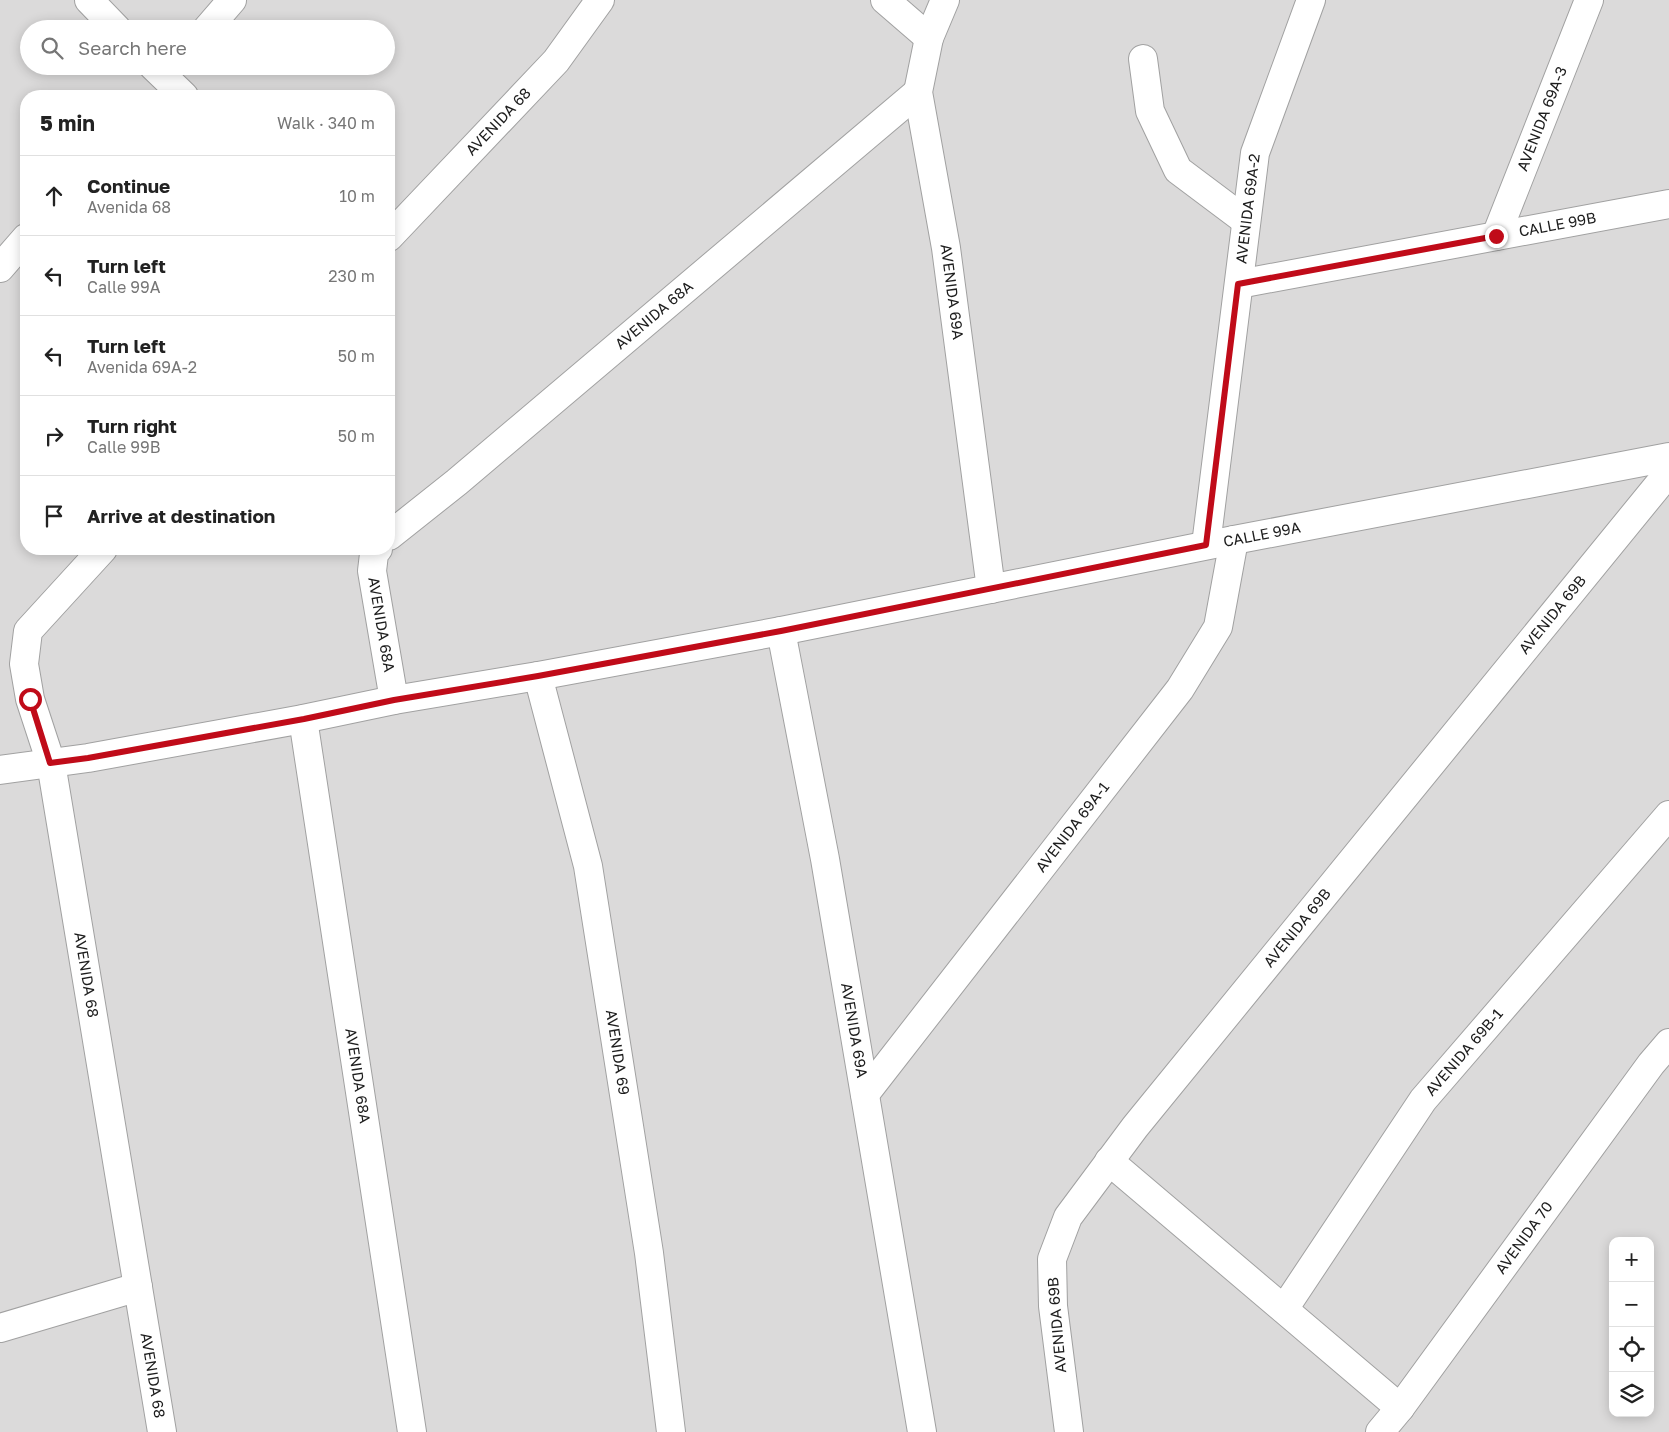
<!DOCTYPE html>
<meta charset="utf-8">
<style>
:root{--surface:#fff;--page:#f6f6f6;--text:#222;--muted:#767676;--line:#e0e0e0}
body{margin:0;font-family:"Golos Text",sans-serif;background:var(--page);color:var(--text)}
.controls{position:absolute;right:15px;bottom:15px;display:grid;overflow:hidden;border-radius:10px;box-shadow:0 2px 12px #0003}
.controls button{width:45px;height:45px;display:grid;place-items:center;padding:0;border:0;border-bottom:1px solid var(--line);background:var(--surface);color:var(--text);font:25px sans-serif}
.stop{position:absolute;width:15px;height:15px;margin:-11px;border:4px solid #c00b19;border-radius:50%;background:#fff}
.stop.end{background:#c00b19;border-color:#fff;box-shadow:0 1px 5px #0008}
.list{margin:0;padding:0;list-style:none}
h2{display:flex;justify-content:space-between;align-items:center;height:65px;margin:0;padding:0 20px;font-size:21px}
h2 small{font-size:16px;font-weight:400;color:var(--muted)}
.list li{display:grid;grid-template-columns:32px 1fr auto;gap:15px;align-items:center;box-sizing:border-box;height:80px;padding:0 20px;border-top:1px solid var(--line)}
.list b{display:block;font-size:19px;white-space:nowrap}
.list p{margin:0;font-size:16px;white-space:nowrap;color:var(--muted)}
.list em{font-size:16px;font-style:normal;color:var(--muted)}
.icon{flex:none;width:28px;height:28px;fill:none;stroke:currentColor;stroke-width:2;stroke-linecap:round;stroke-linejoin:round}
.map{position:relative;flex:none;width:1669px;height:1432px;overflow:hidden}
.search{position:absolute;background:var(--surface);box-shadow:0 2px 12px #0003;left:20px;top:20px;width:375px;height:55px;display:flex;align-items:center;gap:12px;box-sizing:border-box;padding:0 18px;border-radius:28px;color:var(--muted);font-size:19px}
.panel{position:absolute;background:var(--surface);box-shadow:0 2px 12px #0003;left:20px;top:90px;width:375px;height:465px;border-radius:20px}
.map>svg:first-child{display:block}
.residential{fill:#dbdada;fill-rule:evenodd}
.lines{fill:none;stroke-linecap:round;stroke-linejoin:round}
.minor-casing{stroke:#a1a1a1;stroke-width:30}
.minor{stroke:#fff;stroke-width:28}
.route{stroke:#c00b19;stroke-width:6}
.labels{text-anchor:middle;stroke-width:4;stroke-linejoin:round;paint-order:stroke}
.street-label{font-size:15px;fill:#1d1d1d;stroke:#fff}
</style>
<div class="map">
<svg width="1669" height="1432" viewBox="0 0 1669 1432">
<rect width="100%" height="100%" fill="#eeeae4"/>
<path class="residential" d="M0,0H1669V1432H0ZM29,29H386V66H29ZM26,96H389V549H26ZM1613,1241H1650V1413H1613Z"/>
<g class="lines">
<g class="minor-casing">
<g id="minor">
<path d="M89,0L117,29"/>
<path d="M885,0L929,38"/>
<path id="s1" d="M945,0L929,38L918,92L946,248L991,589"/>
<path d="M207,29L232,0"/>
<path d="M1143,59L1150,111L1178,170L1246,221"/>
<path d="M153,66L184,96"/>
<path id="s2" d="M1496,236L1589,0"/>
<path id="s3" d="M389,237L556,61L600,0"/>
<path d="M0,268L26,238"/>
<path id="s4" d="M1239,284L1669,204"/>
<path id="s5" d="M389,536L457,482L918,92"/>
<path id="s6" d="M1206,545L1255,153L1311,0"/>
<path id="s7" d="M103,549L28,631L24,664L30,699L51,763L162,1432"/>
<path id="s8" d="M378,549L374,554L372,571L394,700"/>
<path id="s9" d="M781,631L825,859L922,1432"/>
<path id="s10" d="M538,676L588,866L649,1253L671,1432"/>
<path id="s11" d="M303,719L412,1432"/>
<path id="s12" d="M0,770L88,758L303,719L394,700L538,676L781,631L1234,540L1669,457"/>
<path id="s13" d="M865,1094L1180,689L1218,627L1234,540"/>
<path d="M1109,1161L1400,1408"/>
<path id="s14" d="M1284,1309L1423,1100L1669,815"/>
<path d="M0,1328L138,1287"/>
<path id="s15" d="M1069,1432L1053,1306L1052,1259L1068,1217L1135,1127L1669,472"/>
<path id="s16" d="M1380,1432L1400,1408L1651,1064L1669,1043"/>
</g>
</g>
<use href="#minor" class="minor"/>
</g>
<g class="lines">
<path class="route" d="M30,699L50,763L88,758L304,719L394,700L538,676L781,631L1206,545L1238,284L1496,236"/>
</g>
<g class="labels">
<g class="street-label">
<text dy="5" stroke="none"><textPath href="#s2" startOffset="126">AVENIDA 69A-3</textPath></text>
<text dy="5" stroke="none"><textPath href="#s3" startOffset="159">AVENIDA 68</textPath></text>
<text dy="5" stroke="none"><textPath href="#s6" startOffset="339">AVENIDA 69A-2</textPath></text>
<text dy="5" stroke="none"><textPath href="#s4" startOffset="324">CALLE 99B</textPath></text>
<text dy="5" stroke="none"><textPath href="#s1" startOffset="299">AVENIDA 69A</textPath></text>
<text dy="5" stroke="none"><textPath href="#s5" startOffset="345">AVENIDA 68A</textPath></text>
<text dy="5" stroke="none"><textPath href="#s12" startOffset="1284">CALLE 99A</textPath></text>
<text dy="5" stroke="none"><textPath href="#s15" startOffset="992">AVENIDA 69B</textPath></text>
<text dy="5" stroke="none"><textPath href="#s8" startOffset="78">AVENIDA 68A</textPath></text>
<text dy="5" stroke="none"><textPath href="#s13" startOffset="338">AVENIDA 69A-1</textPath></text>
<text dy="5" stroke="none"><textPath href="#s15" startOffset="588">AVENIDA 69B</textPath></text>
<text dy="5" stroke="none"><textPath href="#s7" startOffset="462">AVENIDA 68</textPath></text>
<text dy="5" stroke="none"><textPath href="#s9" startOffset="406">AVENIDA 69A</textPath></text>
<text dy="5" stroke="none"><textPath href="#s10" startOffset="385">AVENIDA 69</textPath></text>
<text dy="5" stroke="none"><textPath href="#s14" startOffset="314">AVENIDA 69B-1</textPath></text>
<text dy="5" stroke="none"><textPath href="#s11" startOffset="361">AVENIDA 68A</textPath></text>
<text dy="5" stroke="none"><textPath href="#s16" startOffset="242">AVENIDA 70</textPath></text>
<text transform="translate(1057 1325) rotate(-95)" y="5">AVENIDA 69B</text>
<text dy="5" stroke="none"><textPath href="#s7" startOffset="868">AVENIDA 68</textPath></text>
</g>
</g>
</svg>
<div class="controls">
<button>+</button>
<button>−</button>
<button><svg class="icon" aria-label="locate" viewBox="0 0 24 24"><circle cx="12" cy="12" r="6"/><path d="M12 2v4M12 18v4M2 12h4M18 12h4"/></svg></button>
<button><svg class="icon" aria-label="layers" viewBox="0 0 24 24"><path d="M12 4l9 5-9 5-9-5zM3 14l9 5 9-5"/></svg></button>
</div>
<div class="stop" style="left:30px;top:699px"></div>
<div class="stop end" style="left:1496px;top:236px"></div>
<div class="search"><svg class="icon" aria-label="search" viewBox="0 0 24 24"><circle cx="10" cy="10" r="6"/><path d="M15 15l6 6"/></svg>Search here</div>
<section class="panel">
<h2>5 min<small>Walk · 340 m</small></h2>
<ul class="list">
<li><svg class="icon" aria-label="ahead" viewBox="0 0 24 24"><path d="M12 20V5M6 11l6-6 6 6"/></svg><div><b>Continue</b><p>Avenida 68</p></div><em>10 m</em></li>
<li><svg class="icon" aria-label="left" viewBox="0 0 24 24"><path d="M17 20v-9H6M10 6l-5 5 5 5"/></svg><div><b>Turn left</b><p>Calle 99A</p></div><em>230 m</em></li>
<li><svg class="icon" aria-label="left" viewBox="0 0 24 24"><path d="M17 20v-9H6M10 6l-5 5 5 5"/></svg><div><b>Turn left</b><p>Avenida 69A-2</p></div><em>50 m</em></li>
<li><svg class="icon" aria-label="right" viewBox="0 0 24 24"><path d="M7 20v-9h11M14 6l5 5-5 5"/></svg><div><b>Turn right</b><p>Calle 99B</p></div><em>50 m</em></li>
<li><svg class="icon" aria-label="arrive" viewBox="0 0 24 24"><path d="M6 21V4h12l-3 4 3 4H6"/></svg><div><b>Arrive at destination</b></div></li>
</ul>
</section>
</div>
